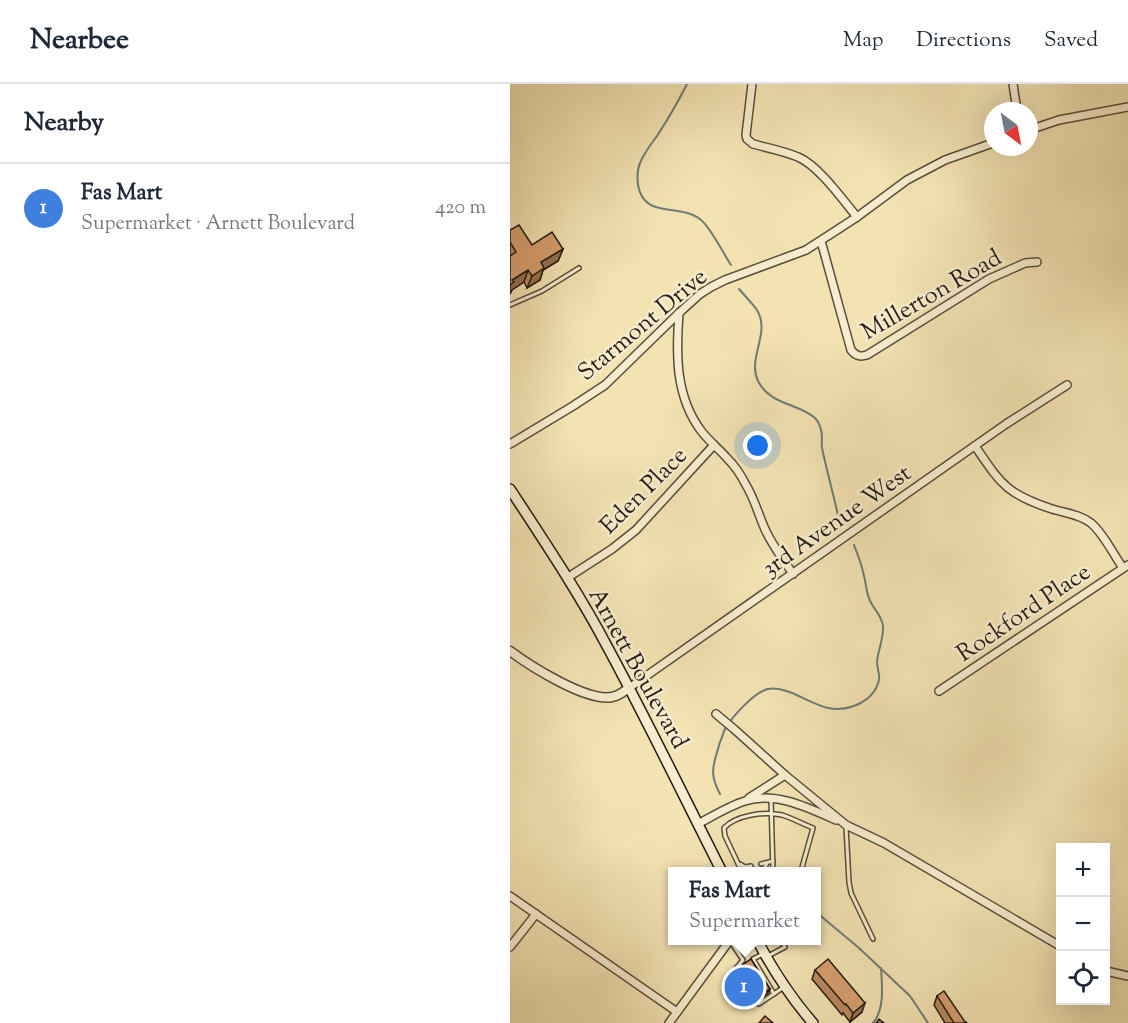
<!DOCTYPE html>
<meta charset="utf-8">
<style>
:root{--surface:#fff;--page:#f2f2f3;--text:#1f2937;--muted:#747a83;--line:#e0e1e3;--accent:#0f766e}
body{margin:0;font-family:"Sorts Mill Goudy",serif;background:var(--page);color:var(--text)}
.controls{position:absolute;right:18px;bottom:18px;display:grid;overflow:hidden;border-radius:0px;box-shadow:0 6px 24px #0002}
.controls button{width:54px;height:54px;display:grid;place-items:center;padding:0;border:0;border-bottom:2px solid var(--line);background:var(--surface);color:var(--text);font:30px sans-serif}
.compass{position:absolute;left:474px;top:18px;width:54px;height:54px;border-radius:50%;background:var(--surface);box-shadow:0 6px 24px #0002;rotate:148deg}
.you{position:absolute;left:248px;top:362px;width:21px;height:21px;margin:-15px;border:4px solid #fff;border-radius:50%;background:#1a73e8;box-shadow:0 0 0 9px #1a73e833}
.badge{display:grid;place-items:center;width:39px;height:39px;border-radius:50%;background:var(--accent);color:#fff;font-size:20px;font-weight:700}
.pin{position:absolute;translate:-50% -50%;border:3px solid #fff;box-shadow:0 2px 6px #0006}
.popup{position:absolute;left:158px;top:783px;width:153px;height:78px;box-sizing:border-box;display:grid;place-content:center;border-radius:0px;background:var(--surface);filter:drop-shadow(0 2px 4px #0005);font-size:20px;white-space:nowrap;color:var(--muted)}
.popup b{font-size:22px;color:var(--text)}
.popup::after{content:'';position:absolute;left:50%;top:100%;margin-left:-12px;border:12px solid transparent;border-top-color:var(--surface)}
.list{margin:0;padding:0;list-style:none}
h2{display:flex;justify-content:space-between;align-items:center;height:78px;margin:0;padding:0 24px;font-size:26px}
h2 small{font-size:20px;font-weight:400;color:var(--muted)}
.list li{display:grid;grid-template-columns:39px 1fr auto;gap:18px;align-items:center;box-sizing:border-box;height:90px;padding:0 24px;border-top:2px solid var(--line)}
.list b{display:block;font-size:22px;white-space:nowrap}
.list p{margin:0;font-size:20px;white-space:nowrap;color:var(--muted)}
.list em{font-size:20px;font-style:normal;color:var(--muted)}
.icon{flex:none;width:33px;height:33px;fill:none;stroke:currentColor;stroke-width:2;stroke-linecap:round;stroke-linejoin:round}
.map{position:relative;flex:none;width:618px;height:939px;overflow:hidden}
header{display:flex;align-items:center;gap:36px;box-sizing:border-box;height:84px;padding:0 30px;background:var(--surface);border-bottom:2px solid var(--line)}
header strong{font-size:28px}
nav{display:flex;gap:33px;margin-inline-start:auto;font-size:21px}
main{display:flex}
aside{flex:1;background:var(--surface)}
.map>svg:first-child{display:block}
.lines{fill:none;stroke-linecap:round;stroke-linejoin:round}
.stream{stroke:#6f7b76;stroke-width:2}
.service-casing{stroke:#584e3b;stroke-width:6}
.minor-casing{stroke:#584e3b;stroke-width:10}
.tertiary-casing{stroke:#584e3b;stroke-width:11}
.secondary-casing{stroke:#251c13;stroke-width:12}
.service{stroke:#f7edce;stroke-width:3}
.minor{stroke:#f7edce;stroke-width:7}
.tertiary{stroke:#f7edce;stroke-width:8}
.secondary{stroke:#f7edce;stroke-width:9}
.wall{fill:#b8885f;stroke:#251c13;stroke-width:1.5}
.shaded-wall{fill:#966f4e;stroke:#251c13;stroke-width:1.5}
.building{fill:#d69e6f;stroke:#251c13;stroke-width:1.5}
.labels{text-anchor:middle;stroke-width:5;stroke-linejoin:round;paint-order:stroke}
.street-label{font-size:24px;fill:#251c13;stroke:#f7edce}
</style>
<header>
<strong>Nearbee</strong>
<nav><a>Map</a><a>Directions</a><a>Saved</a></nav>
</header>
<main>
<aside>
<h2>Nearby<small></small></h2>
<ul class="list">
<li><span class="badge" style="background:#3f7fe0">1</span><div><b>Fas Mart</b><p>Supermarket · Arnett Boulevard</p></div><em>420 m</em></li>
</ul>
</aside>
<div class="map">
<svg width="618" height="939" viewBox="0 0 618 939">
<rect width="100%" height="100%" fill="#f3e3b3"/>
<filter id="stains"><feTurbulence type="fractalNoise" baseFrequency=".00333" numOctaves="4"/><feColorMatrix values="0 0 0 0 .2 0 0 0 0 .09 0 0 0 0 .02 0 0 0 .5 -.17"/></filter>
<radialGradient id="worn" r=".72"><stop offset=".6" stop-color="#630" stop-opacity="0"/><stop offset="1" stop-color="#630" stop-opacity=".3"/></radialGradient>
<g class="lines">
<g class="stream">
<path d="M177,0C168,18 158,35 147,52C141,60 134,69 130,79C127,86 127,93 128,101C134,136 169,118 191,136C201,144 213,169 221,181"/>
<path d="M229,205C235,212 242,219 247,226C261,249 237,274 248,297C260,321 288,319 305,334C308,337 310,342 311,346C313,352 311,358 312,364C317,388 324,412 329,436"/>
<path d="M210,710C198,688 204,680 210,658C212,654 213,649 215,645C222,633 244,608 258,605C275,601 300,620 318,624C338,628 364,618 369,596C370,590 367,584 367,578C368,566 374,554 373,542C372,531 362,524 359,514C356,507 356,499 354,492C352,481 348,471 344,461"/>
<path d="M306,828L349,864L400,912L418,939"/>
<path d="M363,939C375,925 372,901 371,884"/>
</g>
<g class="service-casing">
<g id="service">
<path d="M0,221L32,207L69,184"/>
<path d="M261,715L263,788"/>
<path d="M336,743L339,798L341,809L363,855"/>
<path d="M230,780L235,783L241,782"/>
<path d="M251,780L263,777"/>
<path d="M232,788L215,752L214,744C226,731 255,727 272,731C282,734 293,740 303,744L291,787"/>
<path d="M235,788L243,785"/>
<path d="M248,788L254,785L257,779"/>
<path d="M221,858L233,876L222,889C225,903 235,916 249,920L274,903"/>
<path d="M253,870L243,875L264,910"/>
<path d="M258,872L275,863L271,856"/>
<path d="M226,898L233,893"/>
</g>
</g>
<g class="minor-casing">
<g id="minor">
<path d="M242,0L236,51L237,55L243,60C258,64 274,67 288,73C308,81 333,116 347,133"/>
<path d="M503,0L507,27"/>
<path d="M519,46L549,36L618,23"/>
<path d="M311,157L341,266C346,272 350,273 357,271L479,195L515,179L527,178"/>
<path d="M169,229C166,270 165,313 192,348C200,358 209,365 217,374C225,382 231,391 236,401C244,414 248,429 254,443C261,460 273,475 283,490"/>
<path d="M0,360L63,322L95,301L169,229L190,210L201,203L215,196L296,166L347,133L397,96L435,76L483,59"/>
<path d="M465,362C491,400 496,410 542,425C555,429 569,430 581,439C594,450 603,470 613,484"/>
<path d="M57,494L102,465L126,446L204,361"/>
<path d="M119,604L496,340L557,301"/>
<path d="M429,607L618,481"/>
<path d="M206,630L224,645L275,691L336,741L374,759L550,862"/>
<path d="M239,714L275,691"/>
<path d="M188,740C203,732 219,722 235,717C265,707 299,724 326,736"/>
<path d="M0,812L167,928"/>
<path d="M0,863L26,830"/>
<path d="M596,887L618,892"/>
<path d="M159,939L220,856"/>
</g>
</g>
<g class="tertiary-casing">
<path id="tertiary" d="M0,567C20,582 77,618 102,613C109,612 113,608 119,604"/>
</g>
<g class="secondary-casing">
<g id="secondary">
<path d="M0,405C34,457 69,509 98,564C138,638 174,713 212,788"/>
<path d="M247,856C263,886 281,914 303,939"/>
</g>
</g>
<use href="#service" class="service"/>
<use href="#minor" class="minor"/>
<use href="#tertiary" class="tertiary"/>
<use href="#secondary" class="secondary"/>
</g>
<g class="wall">
<path d="M0,146L22,161L53,165L48,177L33,186L30,196L17,204L14,198L2,206L0,210Z"/>
<path d="M241,875L260,905L258,909L249,916L242,906L237,909L230,900L232,895L237,892L235,890H231L229,886L231,882Z"/>
<path d="M305,886L352,928L340,938L333,929L332,931L302,895Z"/>
<path d="M427,912L455,938L457,939H435L424,921Z"/>
</g>
<g class="shaded-wall">
<path d="M53,165L48,177L33,186L30,196L17,204L22,192L31,178Z"/>
<path d="M18,186L14,198L2,206L0,210V201L2,196Z"/>
<path d="M233,885H237L235,890H231Z"/>
<path d="M243,901L242,906L237,909L239,904Z"/>
<path d="M260,905L258,909L249,916L250,911Z"/>
<path d="M355,919L352,928L340,938L343,929Z"/>
</g>
<g class="building">
<path d="M9,141L22,161L42,148L53,165L31,178L34,184L22,192L18,186L2,196L4,198L0,201V172L6,168L0,158V146Z"/>
<path d="M241,875L260,905L250,911L243,901L239,904L232,895L237,892L238,888L237,885H233L231,882Z"/>
<path d="M318,875L355,919L343,929L336,920L335,921L305,886Z"/>
<path d="M434,907L455,938H456L457,939H444L427,912Z"/>
<path d="M255,932L263,939H249Z"/>
<path d="M369,935L374,939H366Z"/>
</g>
<g class="labels">
<g class="street-label">
<text transform="translate(421 210) rotate(-30)" y="8">Millerton Road</text>
<text transform="translate(132 240) rotate(-40)" y="8">Starmont Drive</text>
<text transform="translate(133 406) rotate(-45)" y="8">Eden Place</text>
<text transform="translate(326 436) rotate(-35)" y="8">3rd Avenue West</text>
<text transform="translate(513 528) rotate(-34)" y="8">Rockford Place</text>
<text transform="translate(129 584) rotate(61)" y="8">Arnett Boulevard</text>
</g>
</g>
<rect width="100%" height="100%" filter="url(#stains)"/>
<rect width="100%" height="100%" fill="url(#worn)"/>
</svg>
<div class="controls">
<button>+</button>
<button>−</button>
<button><svg class="icon" aria-label="locate" viewBox="0 0 24 24"><circle cx="12" cy="12" r="6"/><path d="M12 2v4M12 18v4M2 12h4M18 12h4"/></svg></button>
</div>
<svg class="compass" viewBox="-18 -18 36 36"><path d="M0-13l5 13h-10z" fill="#e53935"/><path d="M0 13l5-13h-10z" fill="#747a83"/></svg>
<div class="you"></div>
<div class="pin badge" style="left:234px;top:903px;background:#3f7fe0">1</div>
<div class="popup"><b>Fas Mart</b>Supermarket</div>
</div>
</main>
